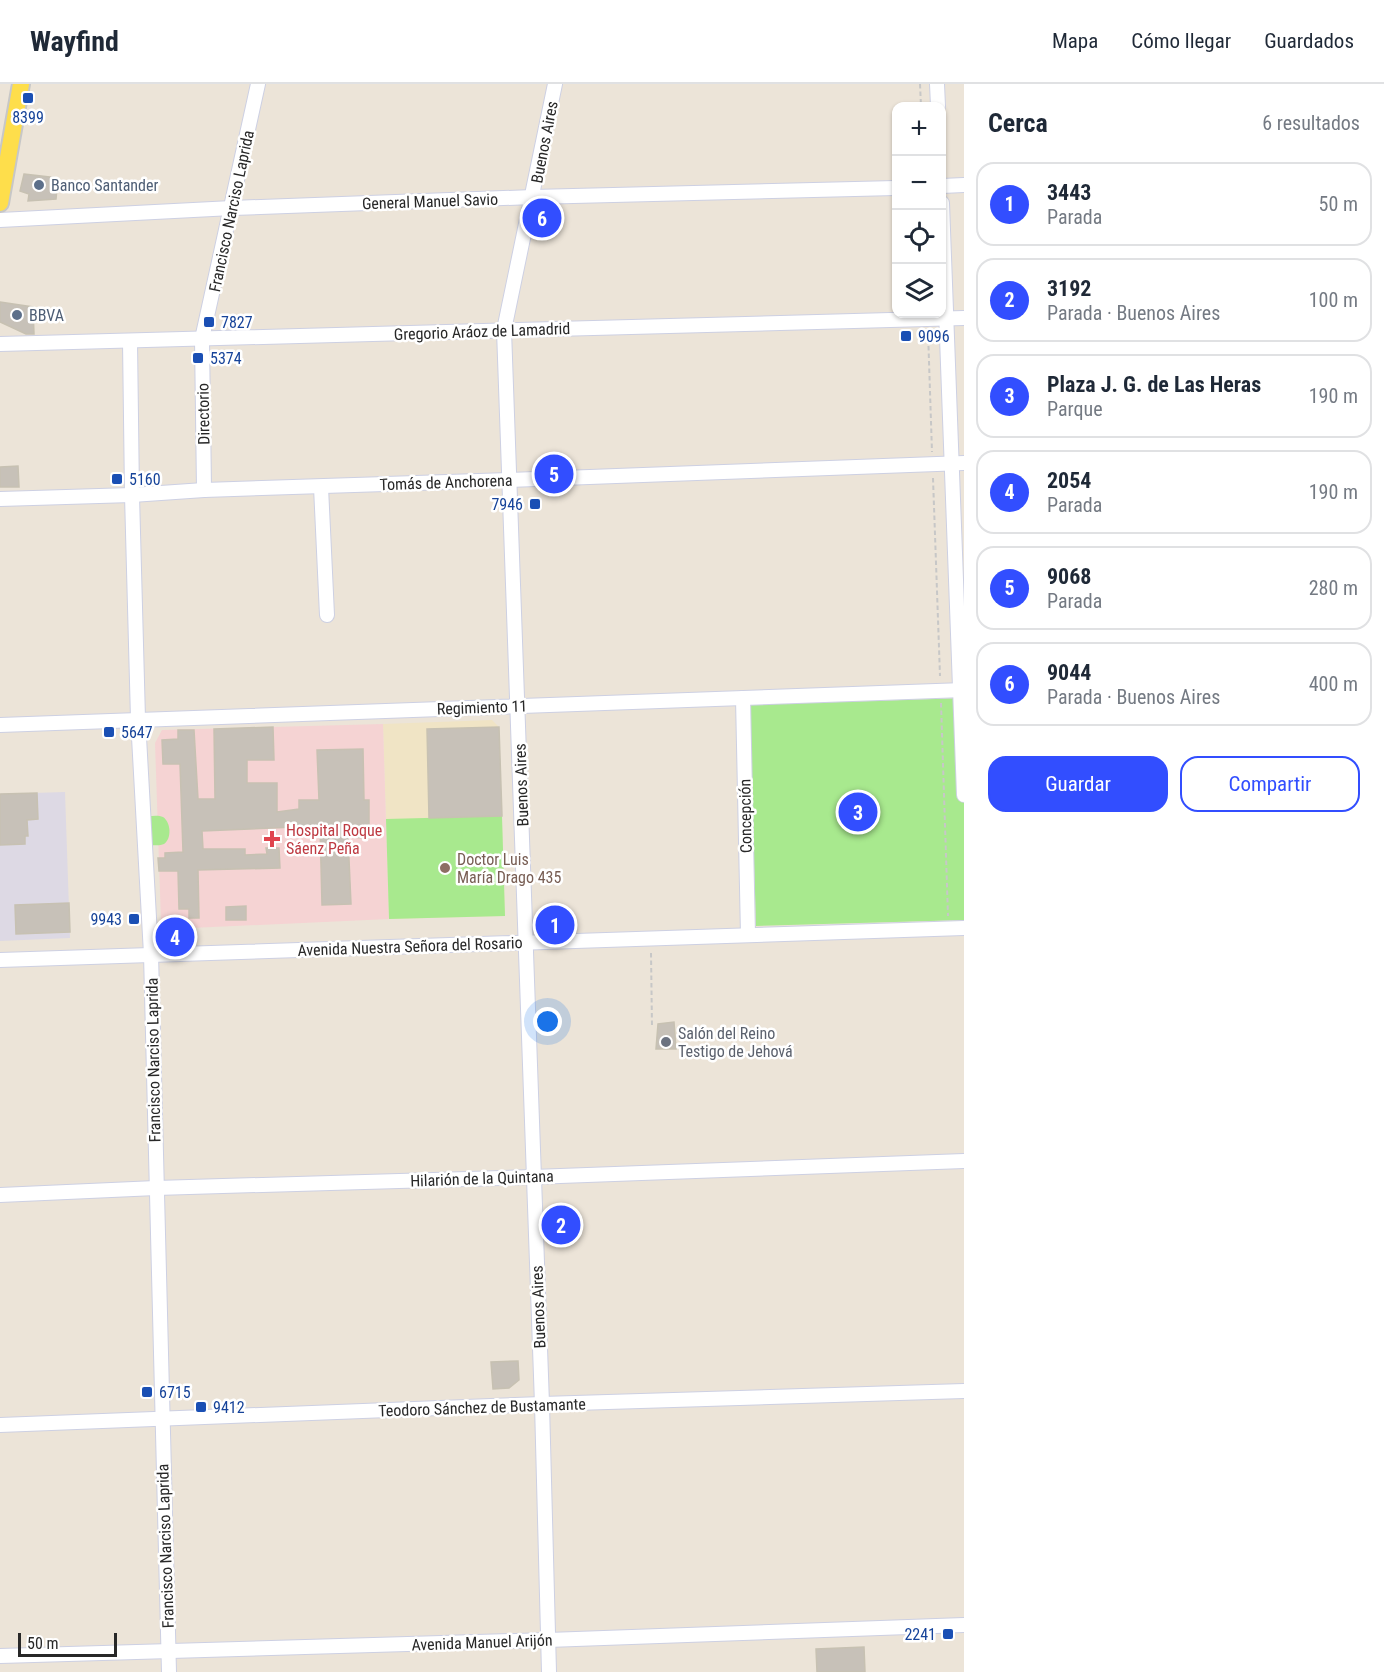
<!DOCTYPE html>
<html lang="es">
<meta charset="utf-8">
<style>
:root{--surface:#fff;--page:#f6f6f7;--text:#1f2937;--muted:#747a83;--line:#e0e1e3;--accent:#324eff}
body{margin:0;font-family:"Roboto Condensed",sans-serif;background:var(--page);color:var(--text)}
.controls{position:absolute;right:18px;top:18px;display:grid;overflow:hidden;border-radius:12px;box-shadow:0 2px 4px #0004}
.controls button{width:54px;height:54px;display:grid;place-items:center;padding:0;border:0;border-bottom:2px solid var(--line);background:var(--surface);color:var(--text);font:30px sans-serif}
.scale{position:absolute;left:18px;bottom:15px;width:99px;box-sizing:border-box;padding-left:6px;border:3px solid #282828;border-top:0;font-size:16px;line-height:21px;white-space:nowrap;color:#282828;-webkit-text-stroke:4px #fff;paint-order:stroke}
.you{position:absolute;left:548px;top:938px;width:21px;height:21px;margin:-15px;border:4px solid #fff;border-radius:50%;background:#1a73e8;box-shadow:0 0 0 9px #1a73e833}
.badge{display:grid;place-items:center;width:39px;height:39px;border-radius:50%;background:var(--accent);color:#fff;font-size:20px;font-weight:700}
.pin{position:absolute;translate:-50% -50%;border:3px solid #fff;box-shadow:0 2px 6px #0006}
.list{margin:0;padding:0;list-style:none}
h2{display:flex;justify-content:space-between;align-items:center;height:78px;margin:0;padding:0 24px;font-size:26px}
h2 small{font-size:20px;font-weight:400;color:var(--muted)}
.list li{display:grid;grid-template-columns:39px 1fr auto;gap:18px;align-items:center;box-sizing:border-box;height:84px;margin:0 12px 12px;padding:0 12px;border:2px solid var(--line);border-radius:18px}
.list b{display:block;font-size:22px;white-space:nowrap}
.list p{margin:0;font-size:20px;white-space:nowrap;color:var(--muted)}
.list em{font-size:20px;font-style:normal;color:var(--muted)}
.actions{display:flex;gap:12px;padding:18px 24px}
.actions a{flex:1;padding:14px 0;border:2px solid var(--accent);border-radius:18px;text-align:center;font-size:21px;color:var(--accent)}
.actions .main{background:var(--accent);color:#fff}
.icon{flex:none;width:33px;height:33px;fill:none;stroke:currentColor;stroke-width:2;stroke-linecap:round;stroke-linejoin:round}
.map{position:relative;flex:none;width:964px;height:1588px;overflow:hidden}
header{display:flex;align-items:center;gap:36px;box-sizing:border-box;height:84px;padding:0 30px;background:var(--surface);border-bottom:2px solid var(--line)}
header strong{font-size:28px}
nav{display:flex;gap:33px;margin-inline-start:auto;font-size:21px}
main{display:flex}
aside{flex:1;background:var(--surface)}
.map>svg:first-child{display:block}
.industrial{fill:#ddd9e4}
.education{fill:#f0e4c5}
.medical{fill:#f5d3d3}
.green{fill:#a8e98e}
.building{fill:#c7c1b8;stroke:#c7c1b2;stroke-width:1.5}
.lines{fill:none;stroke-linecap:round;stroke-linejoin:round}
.minor-casing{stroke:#cdd0e3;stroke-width:16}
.major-casing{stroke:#c7c7c7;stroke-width:20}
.path{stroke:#c7c7c7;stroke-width:2;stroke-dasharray:4.5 3;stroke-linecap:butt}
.minor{stroke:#fff;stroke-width:14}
.major{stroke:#fede4b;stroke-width:16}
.transit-dot{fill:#1a4fb4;stroke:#fff;stroke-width:2}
.service-dot{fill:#5c6f8a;stroke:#fff;stroke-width:2}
.health-dot{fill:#e0444e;stroke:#fff;stroke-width:2}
.education-dot{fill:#8d6e63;stroke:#fff;stroke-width:2}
.worship-dot{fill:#6b7280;stroke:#fff;stroke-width:2}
.labels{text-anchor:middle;stroke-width:5;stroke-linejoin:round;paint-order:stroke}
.transit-label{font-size:16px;fill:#164399;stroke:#fff;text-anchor:start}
.street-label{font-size:16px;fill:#282828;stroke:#fff}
.service-label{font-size:16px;fill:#4e5e75;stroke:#fff;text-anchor:start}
.health-label{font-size:16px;fill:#be3a42;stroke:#fff;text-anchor:start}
.education-label{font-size:16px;fill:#785e54;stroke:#fff;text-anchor:start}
.worship-label{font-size:16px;fill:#5b616d;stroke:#fff;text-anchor:start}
</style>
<header>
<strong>Wayfind</strong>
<nav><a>Mapa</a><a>Cómo llegar</a><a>Guardados</a></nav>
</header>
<main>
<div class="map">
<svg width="964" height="1588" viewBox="0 0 964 1588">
<rect width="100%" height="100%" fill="#ece4d8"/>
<path class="industrial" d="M65,708L70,854L0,857V710Z"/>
<path class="education" d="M492,636L499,643L505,832L389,835L383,640Z"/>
<path class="medical" d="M383,640L389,835L169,845L161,838L155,659L162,646Z"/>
<g class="green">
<path d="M964,614V836L756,842L749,621Z"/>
<path d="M148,732C153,732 159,731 163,733C171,738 172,755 164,760C160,762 154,761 149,761Z"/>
<path d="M502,732L505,832L389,835L386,735Z"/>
</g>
<g class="building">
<path d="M24,90L58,94L56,115L28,117L29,110L20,107Z"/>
<path d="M0,218L33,223L34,250H26L0,238Z"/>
<path d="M18,382L19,403H0V383Z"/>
<path d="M273,643L274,676H247V699H277V728L299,725V716H319L317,666L363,665L364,716H369V741H365V754L348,753L351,820L322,821L320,742L202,747L203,765H245V771L267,770L266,764H279L280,784L198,786L199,834H189V825H179L178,787H159L158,774H165V769L183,768L180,680H163L162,656L178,655V646H194L198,715H215L214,645Z"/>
<path d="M499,643L502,732L429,734L427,645Z"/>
<path d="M37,709L38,735L27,736L28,752H25V760L0,761V710Z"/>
<path d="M69,819L70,848L16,850L15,821Z"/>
<path d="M246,822V836H226V823Z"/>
<path d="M674,938L676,965H656L658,940Z"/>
<path d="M518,1277L519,1296L509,1304L493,1305L491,1278Z"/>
<path d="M864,1563L865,1588H817L816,1565Z"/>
</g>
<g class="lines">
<g class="minor-casing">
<g id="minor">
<path d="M937,0L938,22"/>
<path d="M942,102L964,101"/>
<path d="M942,119L964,711"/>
<path d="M0,136L232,124L533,113L896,104"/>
<path d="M130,257L132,411L138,635L151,870L169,1588"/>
<path d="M0,260L964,234"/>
<path d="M321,403L327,531"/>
<path d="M204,406L202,255L258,0"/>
<path d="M0,415L132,411L204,406L509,396L964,379"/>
<path d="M743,614L748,851"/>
<path d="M0,641L964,606"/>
<path d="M0,876L964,844"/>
<path d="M0,1111L156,1104L533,1093L964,1077"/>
<path d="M0,1341L542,1320L964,1307"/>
<path d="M0,1572L548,1556L964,1541"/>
<path d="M549,1588L542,1320L504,246L555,0"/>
</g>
</g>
<g class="major-casing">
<path id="major" d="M0,119L21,0"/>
</g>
<g class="path">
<path d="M920,0L921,22"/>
<path d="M928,247L932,368"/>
<path d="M933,394L940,592"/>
<path d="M941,619L948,832"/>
<path d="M651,869L652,943"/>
</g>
<use href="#minor" class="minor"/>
<use href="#major" class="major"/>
</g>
<g class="transit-dot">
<rect x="22" y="8" width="12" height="12" rx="3"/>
<rect x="203" y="232" width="12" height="12" rx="3"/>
<rect x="900" y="246" width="12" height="12" rx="3"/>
<rect x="192" y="268" width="12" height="12" rx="3"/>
<rect x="111" y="389" width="12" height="12" rx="3"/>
<rect x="529" y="414" width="12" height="12" rx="3"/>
<rect x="103" y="642" width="12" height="12" rx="3"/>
<rect x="128" y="829" width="12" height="12" rx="3"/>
<rect x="141" y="1302" width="12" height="12" rx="3"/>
<rect x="195" y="1317" width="12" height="12" rx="3"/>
<rect x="942" y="1544" width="12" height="12" rx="3"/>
</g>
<g class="service-dot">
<circle cx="39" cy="101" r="6"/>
<circle cx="17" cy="231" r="6"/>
</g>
<path class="health-dot" d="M269 746h6v6h6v6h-6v6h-6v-6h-6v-6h6z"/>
<circle class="education-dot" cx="445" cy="784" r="6"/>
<circle class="worship-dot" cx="666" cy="958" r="6"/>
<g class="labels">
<g class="transit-label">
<text x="28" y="39" text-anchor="middle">8399</text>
<text x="221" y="244">7827</text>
<text x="918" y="258">9096</text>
<text x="210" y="280">5374</text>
<text x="129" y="401">5160</text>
<text x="523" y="426" text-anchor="end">7946</text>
<text x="121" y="654">5647</text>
<text x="122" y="841" text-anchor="end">9943</text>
<text x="159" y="1314">6715</text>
<text x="213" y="1329">9412</text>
<text x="936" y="1556" text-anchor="end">2241</text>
</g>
<g class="street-label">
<text transform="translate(544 58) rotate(-79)" y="6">Buenos Aires</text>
<text transform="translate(430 117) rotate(-2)" y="6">General Manuel Savio</text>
<text transform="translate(231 127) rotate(-78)" y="6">Francisco Narciso Laprida</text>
<text transform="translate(482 247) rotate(-2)" y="6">Gregorio Aráoz de Lamadrid</text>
<text transform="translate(203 330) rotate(-91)" y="6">Directorio</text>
<text transform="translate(446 398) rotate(-2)" y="6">Tomás de Anchorena</text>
<text transform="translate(482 623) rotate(-2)" y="6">Regimiento 11</text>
<text transform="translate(521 701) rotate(-92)" y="6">Buenos Aires</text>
<text transform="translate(745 732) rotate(-91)" y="6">Concepción</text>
<text transform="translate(410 862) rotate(-2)" y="6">Avenida Nuestra Señora del Rosario</text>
<text transform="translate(153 976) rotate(-91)" y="6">Francisco Narciso Laprida</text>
<text transform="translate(482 1094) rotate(-2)" y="6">Hilarión de la Quintana</text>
<text transform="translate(538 1223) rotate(-92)" y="6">Buenos Aires</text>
<text transform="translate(482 1323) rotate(-2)" y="6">Teodoro Sánchez de Bustamante</text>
<text transform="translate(165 1462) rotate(-92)" y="6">Francisco Narciso Laprida</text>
<text transform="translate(482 1558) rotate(-2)" y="6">Avenida Manuel Arijón</text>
</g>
<g class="service-label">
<text x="51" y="107">Banco Santander</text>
<text x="29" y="237">BBVA</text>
</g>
<g class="health-label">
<text x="286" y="752">Hospital Roque<tspan x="286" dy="18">Sáenz Peña</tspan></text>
</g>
<g class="education-label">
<text x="457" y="781">Doctor Luis<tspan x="457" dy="18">María Drago 435</tspan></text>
</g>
<g class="worship-label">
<text x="678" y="955">Salón del Reino<tspan x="678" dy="18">Testigo de Jehová</tspan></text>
</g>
</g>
</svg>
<div class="controls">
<button>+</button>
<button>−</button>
<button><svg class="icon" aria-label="locate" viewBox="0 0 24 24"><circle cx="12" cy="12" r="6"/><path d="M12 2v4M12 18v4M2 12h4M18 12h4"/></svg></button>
<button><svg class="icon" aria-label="layers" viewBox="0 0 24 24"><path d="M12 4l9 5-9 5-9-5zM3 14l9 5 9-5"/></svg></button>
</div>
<div class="scale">50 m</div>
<div class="you"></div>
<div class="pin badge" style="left:555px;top:841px">1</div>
<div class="pin badge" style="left:561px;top:1141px">2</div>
<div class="pin badge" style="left:858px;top:728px">3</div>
<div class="pin badge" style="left:175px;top:853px">4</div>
<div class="pin badge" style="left:554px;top:390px">5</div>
<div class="pin badge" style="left:542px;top:134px">6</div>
</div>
<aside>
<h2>Cerca<small>6 resultados</small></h2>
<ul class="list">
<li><span class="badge">1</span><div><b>3443</b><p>Parada</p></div><em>50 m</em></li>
<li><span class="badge">2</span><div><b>3192</b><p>Parada · Buenos Aires</p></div><em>100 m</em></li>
<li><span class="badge">3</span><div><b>Plaza J. G. de Las Heras</b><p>Parque</p></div><em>190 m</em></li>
<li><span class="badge">4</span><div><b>2054</b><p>Parada</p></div><em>190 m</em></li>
<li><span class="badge">5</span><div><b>9068</b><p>Parada</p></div><em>280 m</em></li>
<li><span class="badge">6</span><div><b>9044</b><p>Parada · Buenos Aires</p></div><em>400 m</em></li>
</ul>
<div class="actions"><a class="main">Guardar</a><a>Compartir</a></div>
</aside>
</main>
